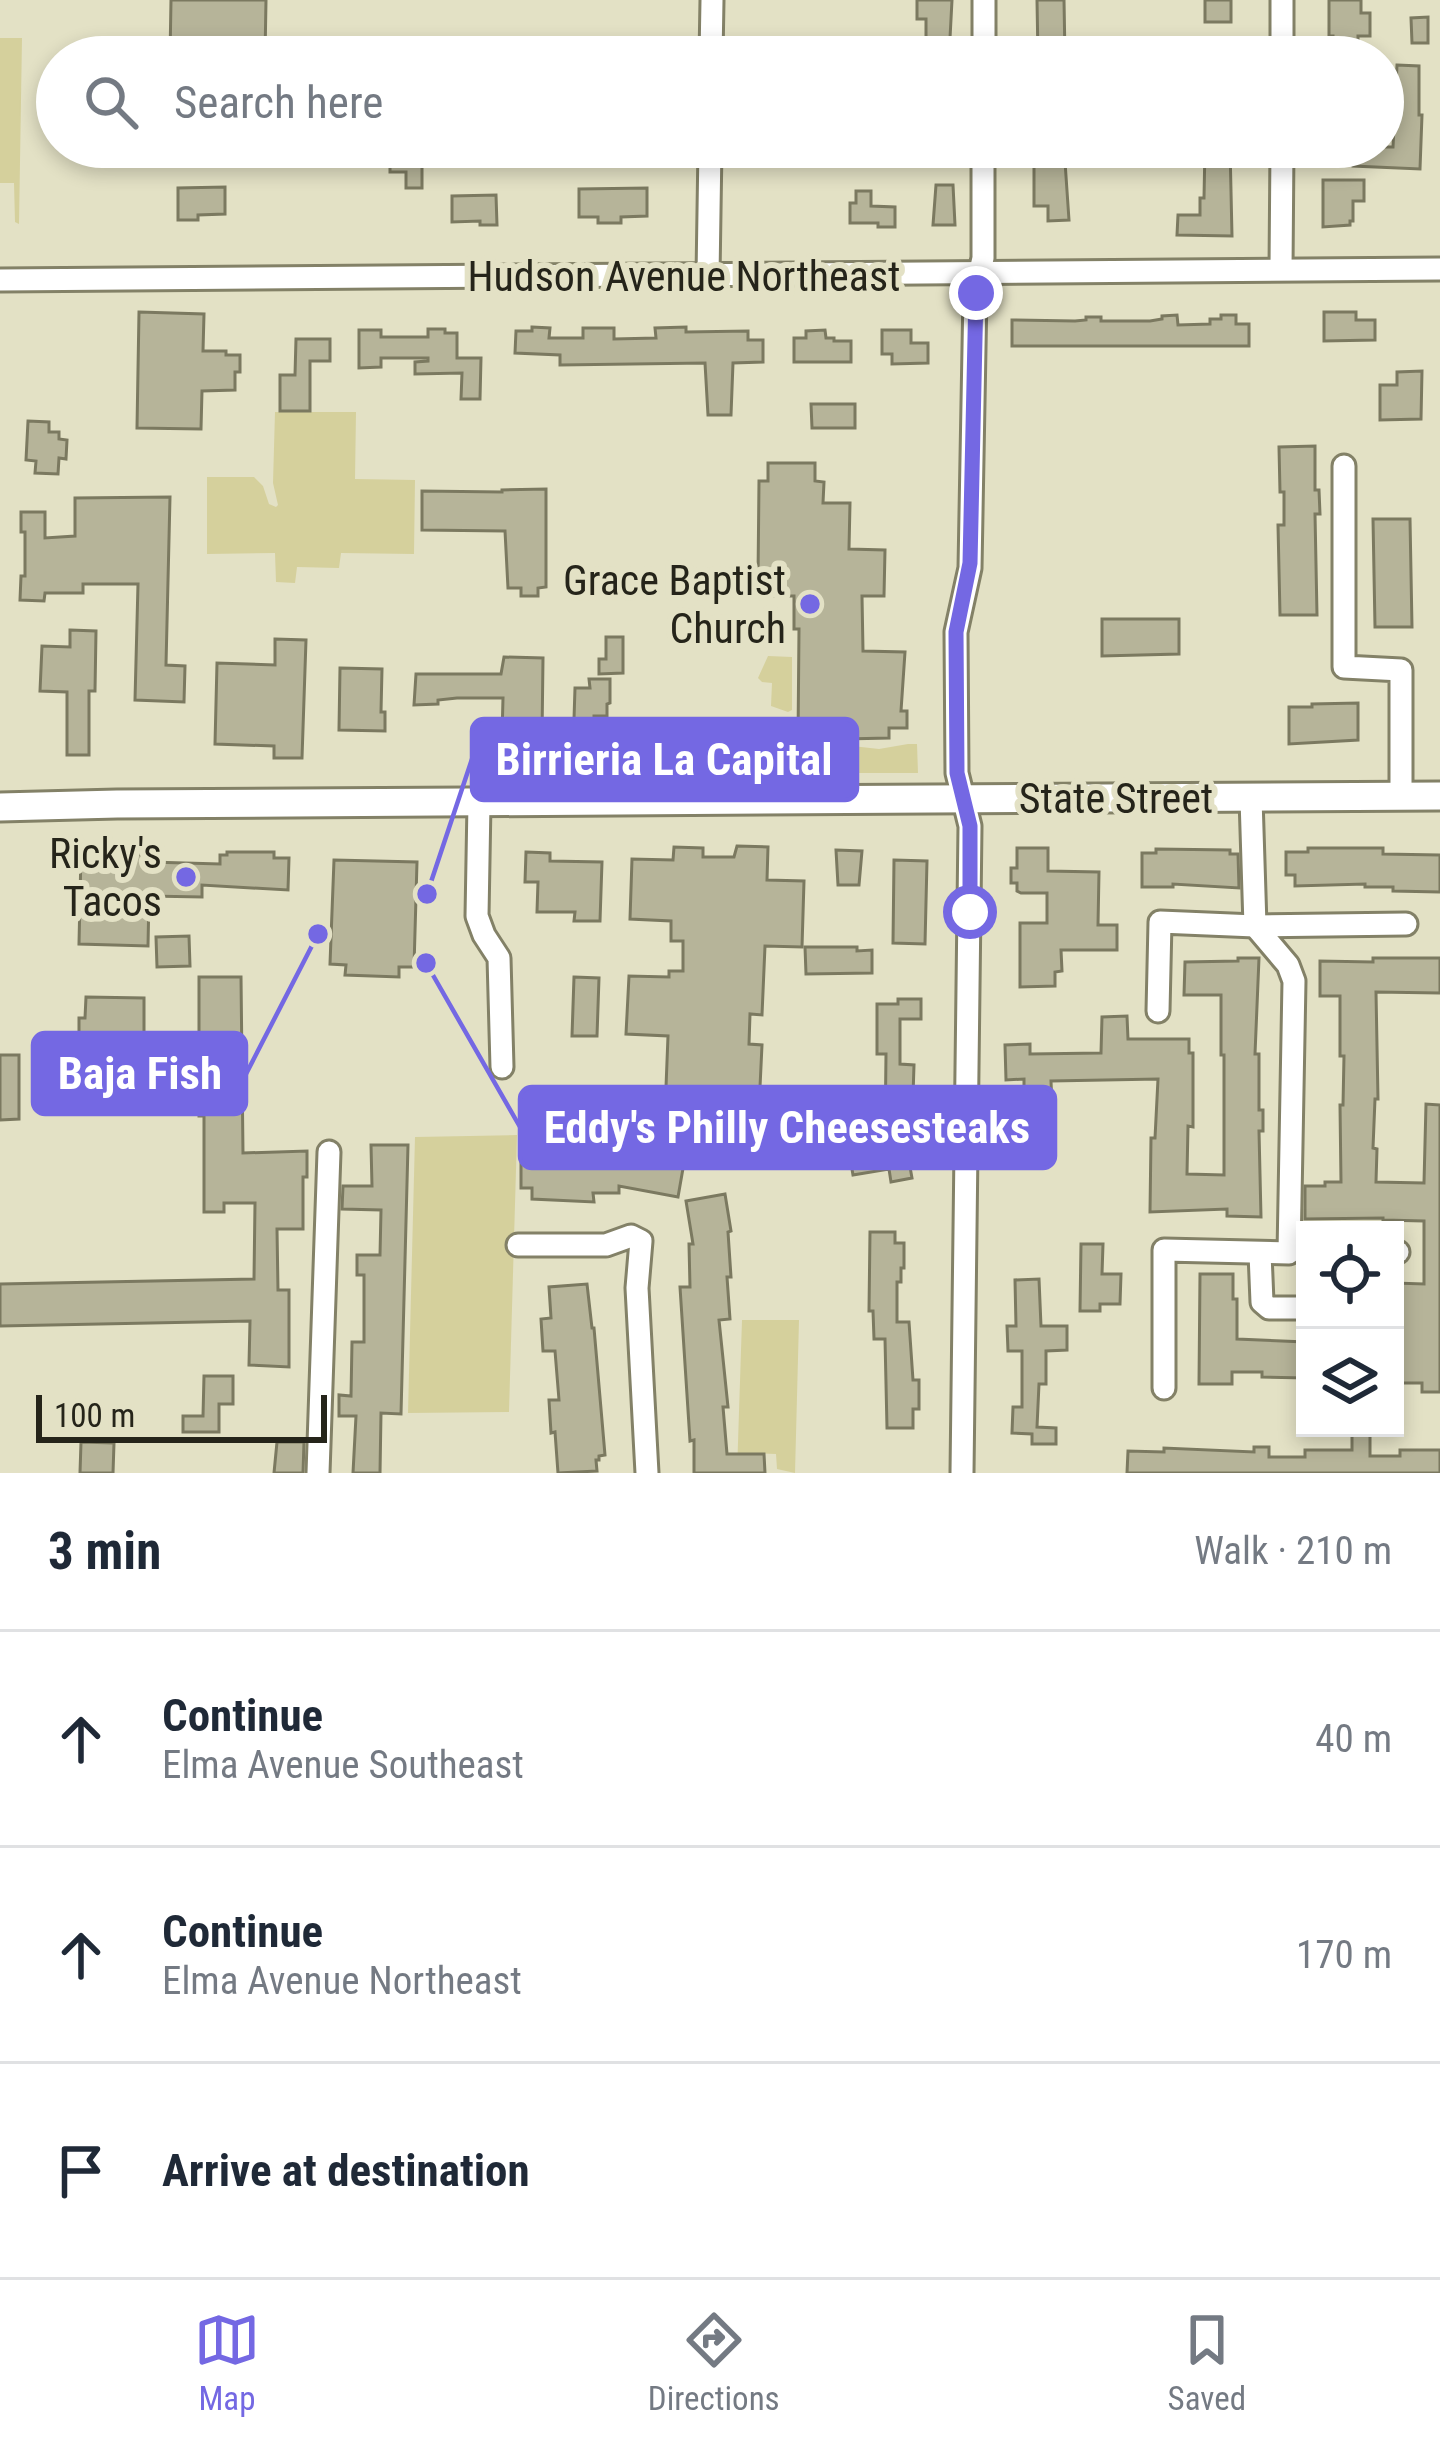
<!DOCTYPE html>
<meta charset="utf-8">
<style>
:root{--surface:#fff;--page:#f6f6f7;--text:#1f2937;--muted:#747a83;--line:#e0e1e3;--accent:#7468e3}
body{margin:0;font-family:"Roboto Condensed",sans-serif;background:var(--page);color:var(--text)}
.controls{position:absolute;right:36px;bottom:36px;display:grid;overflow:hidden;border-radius:0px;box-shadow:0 6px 18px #0003}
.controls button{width:108px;height:108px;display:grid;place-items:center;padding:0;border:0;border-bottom:3px solid var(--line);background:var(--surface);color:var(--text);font:60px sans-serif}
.scale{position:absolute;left:36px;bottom:30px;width:291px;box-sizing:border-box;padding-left:12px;border:6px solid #25241a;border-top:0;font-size:33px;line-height:42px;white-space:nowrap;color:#25241a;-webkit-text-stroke:9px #e3e1c5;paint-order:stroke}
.stop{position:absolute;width:36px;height:36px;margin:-27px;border:9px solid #7468e3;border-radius:50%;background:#fff}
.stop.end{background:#7468e3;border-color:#fff;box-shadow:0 3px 12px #0008}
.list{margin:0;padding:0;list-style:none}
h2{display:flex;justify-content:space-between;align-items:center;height:156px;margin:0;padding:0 48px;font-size:51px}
h2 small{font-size:39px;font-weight:400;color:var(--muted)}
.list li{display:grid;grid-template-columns:78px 1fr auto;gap:36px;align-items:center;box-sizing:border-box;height:216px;padding:0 48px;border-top:3px solid var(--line)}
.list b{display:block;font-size:45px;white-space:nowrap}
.list p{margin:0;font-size:39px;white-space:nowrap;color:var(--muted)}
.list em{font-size:39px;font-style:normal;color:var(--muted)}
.icon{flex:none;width:66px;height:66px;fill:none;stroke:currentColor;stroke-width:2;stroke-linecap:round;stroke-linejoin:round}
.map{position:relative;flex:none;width:1440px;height:1473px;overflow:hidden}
.search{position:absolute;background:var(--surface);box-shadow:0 6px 18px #0003;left:36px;right:36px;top:36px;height:132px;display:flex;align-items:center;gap:30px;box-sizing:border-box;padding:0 42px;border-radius:66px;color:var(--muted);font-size:45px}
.sheet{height:804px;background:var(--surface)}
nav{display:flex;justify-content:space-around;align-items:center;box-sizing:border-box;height:168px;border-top:3px solid var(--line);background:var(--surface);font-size:33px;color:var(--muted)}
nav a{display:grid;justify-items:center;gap:6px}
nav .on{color:var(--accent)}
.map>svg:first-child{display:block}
.green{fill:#d5d09c}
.building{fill:#b6b499;stroke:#7b7960;stroke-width:3}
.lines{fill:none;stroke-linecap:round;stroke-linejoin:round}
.street-casing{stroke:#838167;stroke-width:27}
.secondary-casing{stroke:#838167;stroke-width:33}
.street{stroke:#fff;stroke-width:21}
.secondary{stroke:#fff;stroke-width:27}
.route{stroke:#7468e3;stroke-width:15}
.poi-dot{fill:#7468e3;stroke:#e3e1c5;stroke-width:4.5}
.labels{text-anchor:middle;stroke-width:12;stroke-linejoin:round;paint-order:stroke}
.street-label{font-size:42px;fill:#25241a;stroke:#e3e1c5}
.poi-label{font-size:42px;fill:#25241a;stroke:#e3e1c5;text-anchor:end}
.leader{fill:none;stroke:#7468e3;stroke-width:4.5}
.callout-dot{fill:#7468e3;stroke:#e3e1c5;stroke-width:4.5}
.callout{fill:#7468e3;stroke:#7468e3;stroke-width:4.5}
.callout-label{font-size:45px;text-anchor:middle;font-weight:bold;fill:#fff}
</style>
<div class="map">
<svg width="1440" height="1473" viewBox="0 0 1440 1473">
<rect width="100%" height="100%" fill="#e3e1c5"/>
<g class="green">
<path d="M0,38H22L19,224L15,222L14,183H0Z"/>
<path d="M275,412H356L355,479L415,480L414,554L341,553L339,568L297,567L295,583L276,582L275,553L207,554V477H254L263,486L269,504L276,507L278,505L273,483Z"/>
<path d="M768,656L792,657V710L788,712L771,706L772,683L762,682L758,678Z"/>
<path d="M908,744H917L918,773H739L740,752L743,747L782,751H835L852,746L879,749Z"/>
<path d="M517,1135L509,1412L408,1413L415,1137Z"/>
<path d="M742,1320H799L795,1473L777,1469L776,1454L745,1453L737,1473Z"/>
</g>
<g class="building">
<path d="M171,0H266L265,57H170Z"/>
<path d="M917,0H952L949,57H926V19H917Z"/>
<path d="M1037,0H1064L1065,57H1038Z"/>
<rect x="1205" y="0" width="26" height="22"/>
<path d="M1329,0H1361V13H1370V36H1358V57H1333V36H1329Z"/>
<path d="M1428,17V43H1412L1411,18Z"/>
<path d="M1397,65L1419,66V115H1422L1420,169L1353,166V147H1393Z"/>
<path d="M406,147H422V188H406V172H390V153H406Z"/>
<path d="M1034,147H1064L1069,220L1048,221V206H1034Z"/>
<path d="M1205,147H1230L1232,236L1177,235L1178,215H1200V198H1204Z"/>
<path d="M1323,180H1364V201H1353V221H1350V225L1323,227Z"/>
<path d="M936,185H953L955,225H933Z"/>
<path d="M225,187V214L198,215V220H178V188Z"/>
<path d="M647,188V216L621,217V223H598V217H579V189Z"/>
<path d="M856,191H871V206L895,207V227H878V223H850V203H856Z"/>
<path d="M496,195L497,225H480V221L452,222V196Z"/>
<path d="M139,312L204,314L203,351H226V355H240V372H235V390L202,391L201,429L137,428Z"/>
<path d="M1324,312H1356V320H1375V340L1324,341Z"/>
<path d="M1177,315L1178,325L1210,324V319H1221V315H1236V324H1249V346H1012V320L1075,321L1086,320V317H1101V321H1150L1162,319V316Z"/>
<path d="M532,327L550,328L549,338H583V328H614V339L656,338L655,328L686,327V332L748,331V340H763V362L733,363L731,415H708L705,363L560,365V355L515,353L516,331H532Z"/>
<path d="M428,329H445V333H457V358H481L480,399H461L462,373L415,374V362L428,361V358H381V367L359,368V330H381V337H428Z"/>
<path d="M825,330L826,338H834V341H851V362H794V338H806V331Z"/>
<path d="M882,330H911V343H928V363L892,364V354H882Z"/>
<path d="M296,339H330V361H310V411H280V375H295Z"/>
<path d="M1422,371L1421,419L1380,420V385H1397V372Z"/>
<path d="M811,404H855V428H812Z"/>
<path d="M28,421L49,422V432H59V439L67,440L66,459L59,458L58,474L35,473L36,461L26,460Z"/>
<path d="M1315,446V490H1319L1320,514H1315L1317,615H1280L1278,525H1284V492H1280L1279,447Z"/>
<path d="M768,463H815V481L824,482L823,503H850L849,549L885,550L884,596H862L863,651L905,652L901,711H907V728H889V738L798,740L799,629H794V596H770L771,579H758L759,481H768Z"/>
<path d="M546,489V587L538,588V596H521V588H508L505,531L422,530V491L502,492V490Z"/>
<path d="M170,497L166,665L185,666L184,702L135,700L138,584H83V593H45L44,601L20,600L21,576H25V532H21V512H45V538L75,536V498Z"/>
<path d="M1373,519H1410L1412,627H1375Z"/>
<path d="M1102,619H1179V654L1102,656Z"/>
<path d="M70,630L96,631L95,691H89V755H67V692L40,691L42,646L70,647Z"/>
<path d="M606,637H623V673L599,674V659H606Z"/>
<path d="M275,639L306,640L302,758H274V746L215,744L217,663L275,665Z"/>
<path d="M504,657L543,658L542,737L502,736L503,698H457L438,700V704L414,705L416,674H501Z"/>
<path d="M340,668L382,669L381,712H385V731L339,730Z"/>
<path d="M589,679H610V703L607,704V716H594V720L574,719L575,688H590Z"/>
<path d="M1358,703V740L1289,744V707H1312V704Z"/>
<path d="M737,846L768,847L767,880L804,881L802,947L765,946L762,1015L750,1014L749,1044L762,1045L758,1129L742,1127L744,1098H679V1087H666L668,1036L626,1034L629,976L669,977V971H683V941H671V921L630,919L632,859L673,860L674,847L703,848V857H734Z"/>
<path d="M1017,848H1048V871L1099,872L1098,925H1117V950H1061L1062,971L1055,972V986L1020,987V923H1047V893H1021L1017,891V883H1011V868H1017Z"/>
<path d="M1308,848H1383V854L1440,855V892L1393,891V887H1365V884L1295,886V875H1286V852H1308Z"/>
<path d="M1156,849L1230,850V854H1238L1239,888L1173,884V887H1142V853H1156Z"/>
<path d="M836,850L862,851L859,885H838Z"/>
<path d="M227,852H274V858H289L288,890L202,885V897L149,896L148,946L79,944L81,853L150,855V862L220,864V855H227Z"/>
<path d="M526,852L550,853V861L602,862L600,921H574L575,912H537L538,882H525Z"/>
<path d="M334,860L417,862L414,967H399V977L345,975L346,965L330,964Z"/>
<path d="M894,860L927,861L925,944L893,943Z"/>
<path d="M189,936L190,966L157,967L156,937Z"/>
<path d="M805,947H857V951L872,950V973L806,974Z"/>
<path d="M1238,958H1259L1255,1054H1259V1110H1263V1131H1259L1261,1217L1227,1216V1209L1150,1212L1151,1138H1155L1158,1079L1051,1081L1052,1105H1048V1117L1028,1118V1110H1024V1079L1006,1080L1005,1045L1030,1044V1054L1101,1053L1102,1017L1127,1016L1128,1039H1189V1053H1193V1127L1188,1126L1187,1174L1224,1175V1055H1221V995H1184L1185,962L1238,961Z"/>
<path d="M1373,958H1440V993L1376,992L1378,1099H1375L1373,1148L1377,1149L1376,1182L1424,1183L1426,1104L1440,1105V1392H1422V1383H1395V1283L1424,1284V1221L1383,1220V1218L1305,1219V1186H1325V1182H1341L1340,1105H1343L1344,1056H1340V996H1320V961L1373,962Z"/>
<path d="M199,977H241L243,1153L307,1151V1177H303V1229H277L278,1290H289V1367L249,1365L250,1321L0,1326V1284L254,1279L255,1203H224V1212H204V1116H199Z"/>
<path d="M574,977L599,978L597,1036H572Z"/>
<path d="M86,997L144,998V1036L79,1035V1018H85Z"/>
<path d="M898,999H921V1019H900V1064L914,1065L913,1096H916V1102H920V1128H903L912,1178L891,1182L889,1169L853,1175L848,1146L885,1139L886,1054H877V1004H898Z"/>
<path d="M0,1055H19V1119L0,1120Z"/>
<path d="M371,1145H408L401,1414L381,1413L380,1473H353L356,1416H339V1395L351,1396L352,1342H364V1275H357V1255H380L381,1210L342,1209L343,1186H372Z"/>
<path d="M648,1150L685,1157L678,1197L619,1186V1193H593L594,1202L532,1199V1188H521V1159H553V1166H598V1155H647Z"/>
<path d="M725,1194L731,1231L728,1232L731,1277H727L730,1319L719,1320L728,1407H723L727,1454H764L765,1473H694V1440L690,1441L680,1287H690L689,1244H693L686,1201Z"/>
<path d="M870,1232H895V1243H904V1268H901V1282H897V1322H909L913,1380H919V1409H913V1428H887L885,1339H874L873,1311H869Z"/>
<path d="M1081,1244H1103L1102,1274H1121L1120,1304H1100V1311H1080Z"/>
<path d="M1200,1274H1233V1299H1237V1339L1305,1342V1378L1262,1377V1372H1232V1384H1199Z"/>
<path d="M1039,1279L1041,1326H1067V1350L1046,1351V1384H1039L1037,1427L1056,1428V1444H1032V1434L1012,1433L1013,1407H1022V1351H1008L1007,1326H1016L1015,1280Z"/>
<path d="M587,1284L592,1328H594L605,1455L599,1456V1460H596L597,1471L558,1473L555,1432L551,1433L549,1400H559L555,1351H543L541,1319L551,1318L549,1287Z"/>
<path d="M204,1376H233V1404H219V1432H183V1416H203Z"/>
<path d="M1352,1428H1370V1456H1400V1450H1440V1473H1127L1128,1451L1164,1452V1448L1254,1452V1447H1269V1457H1305V1450H1352Z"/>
<path d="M81,1442L114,1443L113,1473H80Z"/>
<path d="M277,1442H304L303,1473H274Z"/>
</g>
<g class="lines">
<g class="street-casing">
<g id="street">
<path d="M711,57L712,0"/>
<path d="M984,57V0"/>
<path d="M1282,57V0"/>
<path d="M1281,269L1282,147"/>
<path d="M708,276L710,147"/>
<path d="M0,280L1440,269"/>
<path d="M1344,466V667L1401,670V796"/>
<path d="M479,803L477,916L484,935L499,958L502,1067"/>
<path d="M1158,1011L1160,922L1255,926L1406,924"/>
<path d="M518,1245H606L631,1236L641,1241L637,1288L647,1473"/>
<path d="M1395,1252H1398"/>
<path d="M1260,1253L1262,1302L1269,1308H1305"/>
<path d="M1164,1388V1250L1289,1253L1294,981L1288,965L1255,926L1251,798"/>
<path d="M318,1473L329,1152"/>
<path d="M962,1473L970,826L957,773L956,632L970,568L975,293L983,258V147"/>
</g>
</g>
<g class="secondary-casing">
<path id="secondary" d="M0,807L117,804L1440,796"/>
</g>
<use href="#street" class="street"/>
<use href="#secondary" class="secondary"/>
</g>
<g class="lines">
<path class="route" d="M970,912V826L957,773L956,632L970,563L976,293"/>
</g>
<g class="poi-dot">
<circle cx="810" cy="604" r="12"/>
<circle cx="186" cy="877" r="12"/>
</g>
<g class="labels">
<g class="street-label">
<text x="684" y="291">Hudson Avenue Northeast</text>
<text x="1116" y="813">State Street</text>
</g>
<g class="poi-label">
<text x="786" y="595">Grace Baptist<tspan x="786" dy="48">Church</tspan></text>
<text x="162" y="868">Ricky's<tspan x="162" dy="48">Tacos</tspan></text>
</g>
</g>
<path class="leader" d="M427 894L472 759M318 934L246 1074M426 963L520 1127"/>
<g class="callout-dot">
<circle cx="427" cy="894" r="12"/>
<circle cx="318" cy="934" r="12"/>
<circle cx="426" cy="963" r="12"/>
</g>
<g class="callout">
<rect x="472" y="719" width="385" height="81" rx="12"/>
<rect x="33" y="1033" width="213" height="81" rx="12"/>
<rect x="520" y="1087" width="535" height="81" rx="12"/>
</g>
<g class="callout-label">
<text x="664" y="775">Birrieria La Capital</text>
<text x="140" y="1089">Baja Fish</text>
<text x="787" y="1143">Eddy's Philly Cheesesteaks</text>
</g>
</svg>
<div class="controls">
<button><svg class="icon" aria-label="locate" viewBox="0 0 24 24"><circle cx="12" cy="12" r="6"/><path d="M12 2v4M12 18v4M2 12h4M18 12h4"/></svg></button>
<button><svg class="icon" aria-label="layers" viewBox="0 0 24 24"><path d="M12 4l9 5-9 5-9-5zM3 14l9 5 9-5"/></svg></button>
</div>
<div class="scale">100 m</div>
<div class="stop" style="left:970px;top:912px"></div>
<div class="stop end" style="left:976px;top:293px"></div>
<div class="search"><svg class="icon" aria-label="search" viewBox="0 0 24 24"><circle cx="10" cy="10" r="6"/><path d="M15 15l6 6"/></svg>Search here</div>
</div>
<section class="sheet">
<h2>3 min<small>Walk · 210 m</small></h2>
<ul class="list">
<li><svg class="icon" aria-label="ahead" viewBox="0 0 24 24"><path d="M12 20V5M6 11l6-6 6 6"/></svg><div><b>Continue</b><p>Elma Avenue Southeast</p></div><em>40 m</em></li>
<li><svg class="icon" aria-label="ahead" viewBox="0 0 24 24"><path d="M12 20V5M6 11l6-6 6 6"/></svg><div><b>Continue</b><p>Elma Avenue Northeast</p></div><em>170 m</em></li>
<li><svg class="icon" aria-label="arrive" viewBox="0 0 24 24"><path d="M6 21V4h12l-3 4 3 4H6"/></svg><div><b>Arrive at destination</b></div></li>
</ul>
</section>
<nav>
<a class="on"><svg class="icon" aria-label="map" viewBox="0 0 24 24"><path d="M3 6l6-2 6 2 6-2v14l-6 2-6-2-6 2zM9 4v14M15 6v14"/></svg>Map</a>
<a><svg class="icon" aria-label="directions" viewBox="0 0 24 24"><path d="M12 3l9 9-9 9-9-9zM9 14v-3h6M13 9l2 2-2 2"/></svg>Directions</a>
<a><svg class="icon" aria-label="saved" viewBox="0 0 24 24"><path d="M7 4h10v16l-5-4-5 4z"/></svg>Saved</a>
</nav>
